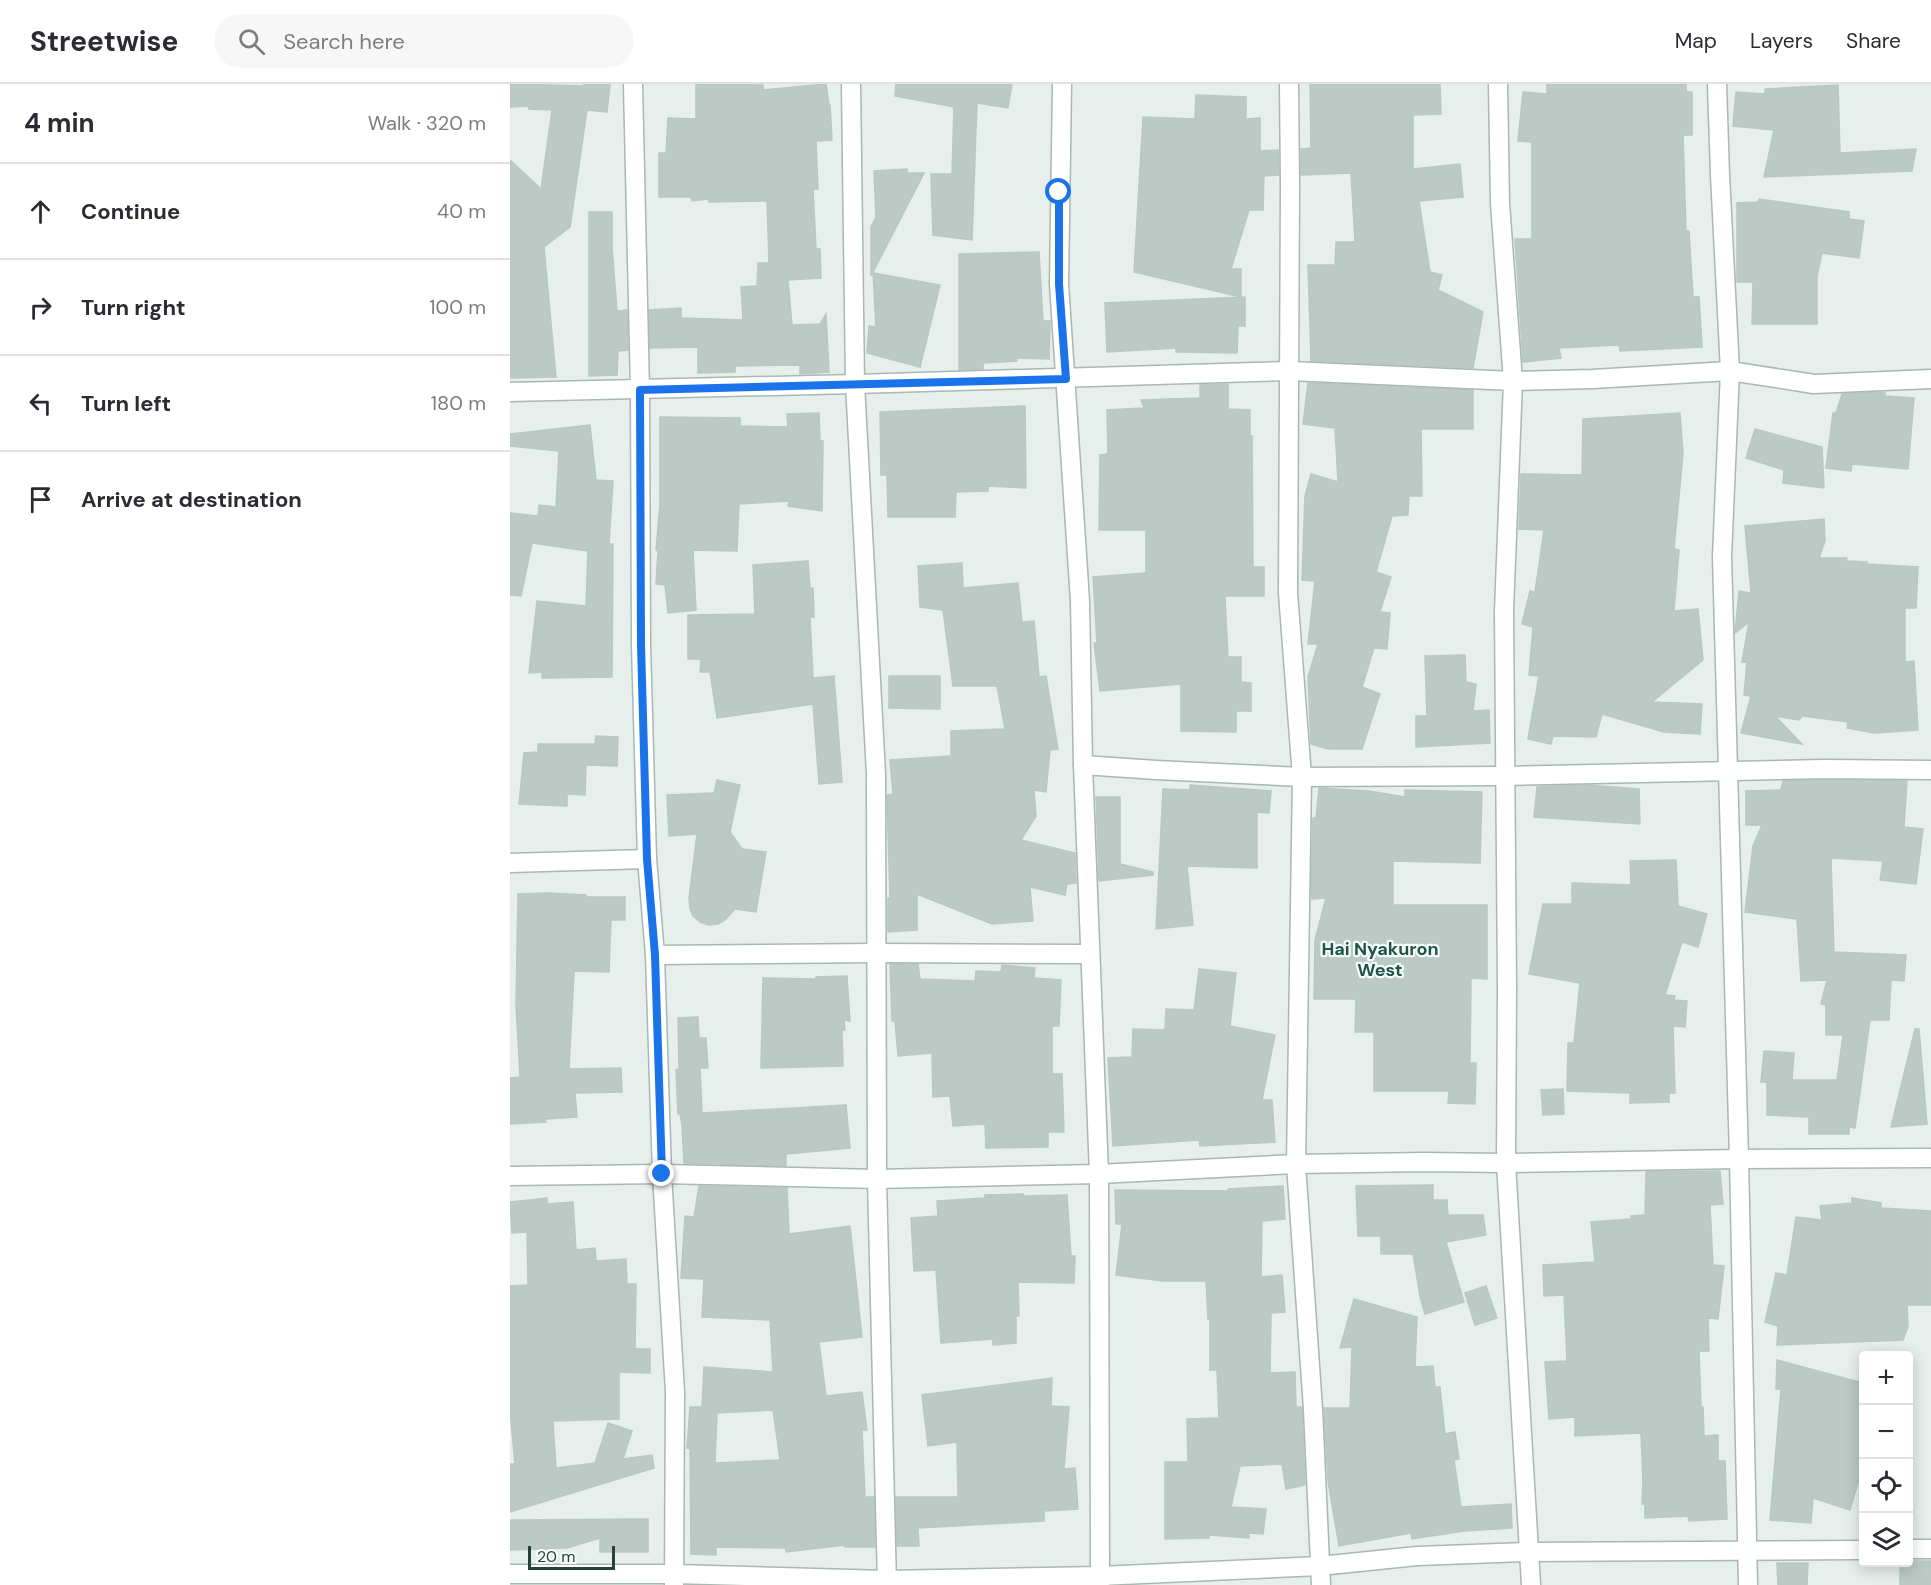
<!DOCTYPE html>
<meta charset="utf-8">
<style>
:root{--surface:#fff;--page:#f7f7f7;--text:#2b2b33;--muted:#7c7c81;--line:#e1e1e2}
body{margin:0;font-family:"DM Sans",sans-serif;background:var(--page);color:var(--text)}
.controls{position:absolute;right:18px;bottom:18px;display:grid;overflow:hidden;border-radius:6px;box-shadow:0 3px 15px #0003}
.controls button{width:54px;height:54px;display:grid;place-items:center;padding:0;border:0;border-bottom:2px solid var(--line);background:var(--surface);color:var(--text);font:30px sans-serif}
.scale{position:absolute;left:18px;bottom:15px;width:87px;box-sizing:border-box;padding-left:6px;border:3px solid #24423a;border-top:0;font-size:16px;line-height:21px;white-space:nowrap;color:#24423a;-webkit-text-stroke:4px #f7fbf9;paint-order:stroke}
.stop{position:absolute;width:18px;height:18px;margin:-14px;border:4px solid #1a73e8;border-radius:50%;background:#fff}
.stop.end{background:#1a73e8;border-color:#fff;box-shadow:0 2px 6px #0008}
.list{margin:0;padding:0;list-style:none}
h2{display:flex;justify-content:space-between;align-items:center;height:78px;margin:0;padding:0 24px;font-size:26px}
h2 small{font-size:20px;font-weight:400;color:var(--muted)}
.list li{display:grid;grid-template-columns:39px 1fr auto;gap:18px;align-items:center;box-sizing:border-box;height:96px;padding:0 24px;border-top:2px solid var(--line)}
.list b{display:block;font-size:22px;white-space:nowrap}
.list em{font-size:20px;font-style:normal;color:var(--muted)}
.icon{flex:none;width:33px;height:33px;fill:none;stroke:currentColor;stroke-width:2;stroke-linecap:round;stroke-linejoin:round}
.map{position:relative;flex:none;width:1421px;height:1501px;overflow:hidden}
header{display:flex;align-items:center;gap:36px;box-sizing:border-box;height:84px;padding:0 30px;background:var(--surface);border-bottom:2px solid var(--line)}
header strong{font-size:28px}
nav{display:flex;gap:33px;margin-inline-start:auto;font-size:21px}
.search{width:420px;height:54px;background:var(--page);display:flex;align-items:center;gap:15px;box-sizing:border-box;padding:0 21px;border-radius:33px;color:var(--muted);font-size:22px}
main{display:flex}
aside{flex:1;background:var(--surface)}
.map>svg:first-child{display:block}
.building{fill:#bbcac4;stroke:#b8c9c2;stroke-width:1.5;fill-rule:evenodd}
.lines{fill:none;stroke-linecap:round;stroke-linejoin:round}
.minor-casing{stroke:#a8b8b2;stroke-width:21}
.minor{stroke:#fff;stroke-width:18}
.route{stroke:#1a73e8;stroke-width:8}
.labels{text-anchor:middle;stroke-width:4.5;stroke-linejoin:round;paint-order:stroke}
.neighbourhood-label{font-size:18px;font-weight:bold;fill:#1f5548;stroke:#f7fbf9}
</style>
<header>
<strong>Streetwise</strong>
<div class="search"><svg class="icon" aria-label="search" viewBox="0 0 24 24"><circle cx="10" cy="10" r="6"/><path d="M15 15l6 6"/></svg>Search here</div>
<nav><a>Map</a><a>Layers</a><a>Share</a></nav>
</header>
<main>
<aside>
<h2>4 min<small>Walk · 320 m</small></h2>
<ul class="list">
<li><svg class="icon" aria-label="ahead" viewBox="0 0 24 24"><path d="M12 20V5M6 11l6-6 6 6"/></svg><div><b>Continue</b></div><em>40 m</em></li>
<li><svg class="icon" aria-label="right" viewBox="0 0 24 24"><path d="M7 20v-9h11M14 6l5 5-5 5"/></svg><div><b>Turn right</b></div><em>100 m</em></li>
<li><svg class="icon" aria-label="left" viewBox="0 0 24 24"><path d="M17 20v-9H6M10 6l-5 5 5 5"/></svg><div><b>Turn left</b></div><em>180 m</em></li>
<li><svg class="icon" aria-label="arrive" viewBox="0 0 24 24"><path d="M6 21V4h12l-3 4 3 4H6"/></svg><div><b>Arrive at destination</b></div></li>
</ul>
</aside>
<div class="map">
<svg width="1421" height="1501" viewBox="0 0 1421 1501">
<rect width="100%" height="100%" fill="#e6efeb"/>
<g class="building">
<path d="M0,0L74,2V0H100L97,28L77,26L60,143L34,163L46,293L0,294V76L31,105L42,26L19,25V22L0,23Z"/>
<path d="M186,0L253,1V6L316,0L319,21H320L322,56L306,57L308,105H303L306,165H310L311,194L278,196L282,241L310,240L316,230L319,288L290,290V281L225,282V288L188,289V263L140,264L139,226L171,224V234L233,236L231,203L247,202L248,179H259L257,117L199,118L198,115L182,117L181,113H149V69H156L158,34L186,35Z"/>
<path d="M386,0H502L498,24L467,19L462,156L423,151L421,90H442L444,23L385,12Z"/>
<path d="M800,0H930L931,30L903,31V85L950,80L953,113L909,117L920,188L932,191L928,206L973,228L963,284L801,277L798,181H825L826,158H845L841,89L791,91V65L801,64Z"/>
<path d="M1037,0H1176V8H1182V51H1173L1176,147H1179L1183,213H1189L1192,263L1110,267L1109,261L1049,264L1051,274L1013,278L1005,155H1022V58L1008,57L1013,8L1037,10Z"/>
<path d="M1328,1L1330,69L1406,65L1402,87L1254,93L1264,46L1223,42L1226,8L1255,10V5Z"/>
<path d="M686,11L736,13V35L750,34V67L768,66L769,91L754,92L753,126H739L721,185H731V213L624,188L633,33L685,35Z"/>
<path d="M397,85V89H414L361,192V143L366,133L364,87Z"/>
<path d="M1249,115L1339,128V135L1354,137L1349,174L1312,169L1307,192V240H1242L1243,198H1227V119L1248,118Z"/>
<path d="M79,128H102V163L107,227L117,226L118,266L108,267L107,291L79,292Z"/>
<path d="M529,168L533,237H540L539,275L506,274L507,277L473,279V285L449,286V170Z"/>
<path d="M363,189L430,201L410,283L357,269L359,242L366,243Z"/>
<path d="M735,213V242H728L727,269L666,268V264L597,268L595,219Z"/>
<path d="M798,299L963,306V345H911L912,412H899L898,431L882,432L866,488L881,493L870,528L880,529L877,565L864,564L852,603L870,610L852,665H818L801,660L798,593L808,560H798L805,497L792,496L795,412L801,390L828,398L825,344L793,340Z"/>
<path d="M718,300V325L740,326V352H742L743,483H754V512H715L718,573H731V598L741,599V627H726V648L671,647V600L590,607L584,559H587L583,493L636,489V446H589L590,371L598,370L597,326L634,324L631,316L690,314V301Z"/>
<path d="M1369,308L1375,309V312L1404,314L1398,385L1342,380L1341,387L1316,384L1323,329H1326L1332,310Z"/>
<path d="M515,322L516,404L478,402V407L446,408L445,433H378L377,391H371L370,328Z"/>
<path d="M309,329L310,357H313L312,427L278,422L279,417L229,420L227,467L183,466L186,526L158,529L155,501L146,500L148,467L146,466L150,420V333L230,334V342L278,343L277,330Z"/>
<path d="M1170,329L1173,370L1164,465L1169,466L1164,527L1188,525L1193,576L1142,618L1192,620L1190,650L1154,648L1092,630L1086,653L1043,652L1041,660L1018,655L1029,592L1019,591L1023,543L1012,540L1020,507L1025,508L1034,446L1009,445L1011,390L1072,391L1073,335Z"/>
<path d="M80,341L86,396L103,397L99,460H103L102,593L32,594V588L19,589L27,517L76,522L78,467L22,459L11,512L0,511V429L28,432L29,421L46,423L49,367L0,362V350Z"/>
<path d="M1245,345L1312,363L1314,404L1273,399L1274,386L1236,374Z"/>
<path d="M1314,435L1315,457L1309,474H1337L1336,477L1357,478V480L1408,483L1406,524H1395V578L1404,577L1408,646L1364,649L1337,644L1338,638L1293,632L1289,636L1265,632L1292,660L1231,649L1241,612L1234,611L1237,578H1232L1239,538L1225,549L1229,507L1241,509L1235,442Z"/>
<path d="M298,477L300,504H303L304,533H300L303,594L324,592L332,698L309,700L303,620L207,634L200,588H190L191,575H178V531L245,530L243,481Z"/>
<path d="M452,479L453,504L508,499L512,538L524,537L529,593L536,592L548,665L540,666L536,708L524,706L526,732L511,756L565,769L566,799L557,800L555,811L520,803L523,837L482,840L407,810V846L378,848V814H380L377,711L383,710L380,676L441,672V647L495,645L487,602H443L433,526L410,523L408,482Z"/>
<path d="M955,571L956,598L966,600L963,627L979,626L980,659L906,663V632H917L915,572Z"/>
<path d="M379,592H430V625L379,624Z"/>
<path d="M86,652L108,653L107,682L76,681L75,711L57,710V722L9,720L14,669L28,668V660H85Z"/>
<path d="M207,696L230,701L220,748L232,765L256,768L246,828L225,825L215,836L208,840L199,841L190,838L183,832L180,824L179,814L187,750L159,752L157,711L204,709Z"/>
<path d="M1314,696L1397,697L1394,743L1413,745L1406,800L1370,796L1373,777L1321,774L1324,868L1396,871L1394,897L1381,896L1379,936H1360L1345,1044L1339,1043V1050H1299V1033L1257,1031V998H1251L1254,967L1284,969L1282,996H1327L1333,951H1316V921L1311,920L1317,896L1291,897L1287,835L1235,828L1243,762L1252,741H1236V707L1271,706L1273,697Z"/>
<path d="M680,701L761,707L759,729L747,728V784L677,782L683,841L646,845L653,705L680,706Z"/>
<path d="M1076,701L1129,705L1130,740L1024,733L1027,703Z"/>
<path d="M809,704L859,707L895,713V706L972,708L970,779L883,777V821H977V895L961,894L960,979H966L965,1020L938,1019L939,1007H864V948H845L846,915H804L805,856L816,814L802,815L801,808L803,734H806Z"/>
<path d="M586,713H610V780L643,788V791L589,797Z"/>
<path d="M1166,776L1168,822L1197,830L1188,863L1172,858L1155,911L1165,912L1164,916L1177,917L1175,943L1163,942L1165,1009H1159V1018L1120,1019V1009L1057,1007L1058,959H1064L1070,899L1019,890L1033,820H1062V799L1121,801L1120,777Z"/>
<path d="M38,809L76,811V813H115V836H101L99,888L64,887L59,985L111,984L112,1008L65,1009L67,1033L35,1035L36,1038L0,1040V994L10,993L6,921L8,810Z"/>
<path d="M380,880H408L410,895L465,897L466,887L491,888L492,881L525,884L524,894L551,896L549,942H542V990H552L554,1048H538V1063L476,1064L475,1040L443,1042L440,1012L423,1013L422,969L388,972L385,937H382Z"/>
<path d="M689,885L726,889L720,942L765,951L752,1016H762L765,1058L690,1062L689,1056L603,1062L598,974L622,973L623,945L655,946L656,925L684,926Z"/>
<path d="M337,892L340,937L334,936L335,946H332L333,982L251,984L253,894L306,895V893Z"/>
<path d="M188,933L189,954H196L198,984H190L192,1029L336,1021L340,1064L276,1070V1082L174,1079L172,1042L170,1029L168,1030L166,986L169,985L168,934Z"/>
<path d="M1405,945H1409L1417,1040L1381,1043Z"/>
<path d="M1053,1005L1054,1030L1033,1031L1031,1006Z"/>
<path d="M1210,1087L1213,1120L1200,1121L1203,1181L1214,1182L1208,1235L1198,1234L1199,1267H1189L1191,1323H1193L1194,1352L1208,1351V1377H1215L1217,1435L1179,1437L1178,1432L1135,1434V1420H1132L1133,1397L1131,1349L1065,1352V1333L1039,1335L1035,1278L1057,1277L1054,1211L1034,1212L1033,1181L1085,1178L1081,1138L1121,1135V1132L1135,1131L1136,1088Z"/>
<path d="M923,1101V1116H937L938,1131H973L976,1151L936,1158L954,1218L915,1230L910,1212L903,1170H871V1152H848L846,1102Z"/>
<path d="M189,1102L277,1104L279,1150L340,1142L352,1253L309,1258L316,1312L352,1308L357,1346H352L355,1413H364L365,1463H335V1461L276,1468V1464L206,1463V1471L181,1470L180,1365L177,1364L180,1323H192L194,1283L263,1288L260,1236L192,1233L194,1195L171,1194L175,1132L184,1133ZM263,1326L270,1376L205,1379L207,1329Z"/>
<path d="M773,1102L775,1135L752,1137L751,1193L772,1191L775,1228L761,1229L760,1289L785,1288L786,1323H792L795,1401L776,1405L772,1380L730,1382L721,1423L756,1425L753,1450L739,1449V1454L699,1451V1454L655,1455V1378H678L677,1335L709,1334L707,1286H700V1234L698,1235L696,1197H653L606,1191L612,1140H606L605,1106L718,1107V1105Z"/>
<path d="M513,1110V1112L557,1111L561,1172H565L564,1199L508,1198L509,1232H506V1259L483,1261V1255L431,1259L426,1186L404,1187L401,1134L428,1132L427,1117L475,1114V1111Z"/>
<path d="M37,1114V1120L63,1118L66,1166L85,1164L86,1177L116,1175L117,1200H126L125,1265H140V1289L109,1288V1335L43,1337L46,1384L85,1379L98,1339L122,1347L113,1375L142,1371L144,1384L0,1428V1380H5L0,1326V1202L18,1201L17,1148L2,1149L0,1118Z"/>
<path d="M1342,1114L1371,1119V1124L1421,1127V1221H1397L1398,1243L1393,1256L1267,1261L1268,1242L1255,1238L1266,1189L1277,1191L1286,1133L1312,1136L1310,1122L1342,1119Z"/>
<path d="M976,1202L987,1234L965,1241L955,1209Z"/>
<path d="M844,1215L907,1233L905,1283L923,1282L925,1303H930L935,1350L945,1348L949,1375L944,1376L951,1423L1001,1420L1002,1444L954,1447L902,1455L901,1449L829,1462L818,1397L814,1324H840L842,1263L830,1264Z"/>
<path d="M1267,1276L1353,1299V1381L1340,1426L1303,1414L1301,1439L1260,1436L1271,1305H1266Z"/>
<path d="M542,1294L541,1322L559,1323L554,1385L565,1384L568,1425L534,1427V1437L408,1444L409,1462H387L386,1413H448L447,1358L418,1362L412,1311Z"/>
<path d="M138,1435V1468H90V1454L57,1464L0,1466V1436Z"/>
<path d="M1398,1477H1421V1501H1390V1479Z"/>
<path d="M1267,1479H1298L1297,1501H1268Z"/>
</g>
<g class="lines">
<g class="minor-casing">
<g id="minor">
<path d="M123,0L130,306L131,561L137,775L145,871L152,1090L165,1308L164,1501"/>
<path d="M341,0L345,300L366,690L367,1095L377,1501"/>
<path d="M552,0L549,200L570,517L573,681L589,1090L590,1501"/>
<path d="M779,0L780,101L778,509L792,693L786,1080L803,1325L811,1501"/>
<path d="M988,0L990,119L1003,297L994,527L997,903L996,1079L1021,1501"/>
<path d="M1207,0L1210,91L1220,287L1212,473L1229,1075L1238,1501"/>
<path d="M0,308L345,300L780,287L1003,297L1082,295L1220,287L1304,300L1421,295"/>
<path d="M573,681L646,686L792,693L995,692L1314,685L1421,686"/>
<path d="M0,779L137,775"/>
<path d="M145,871L367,869L580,870"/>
<path d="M0,1092L152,1090L367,1095L589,1090L786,1080L914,1078L996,1079L1229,1075L1421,1074"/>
<path d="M1398,1465H1421"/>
<path d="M0,1490H165L377,1496L589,1492L810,1482L907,1472L1017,1468L1354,1466"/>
</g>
</g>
<use href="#minor" class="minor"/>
</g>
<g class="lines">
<path class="route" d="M152,1090L145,871L137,775L131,561L130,306L556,295L549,200V108"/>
</g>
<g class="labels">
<g class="neighbourhood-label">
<text x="870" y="871">Hai Nyakuron<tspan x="870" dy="21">West</tspan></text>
</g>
</g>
</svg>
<div class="controls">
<button>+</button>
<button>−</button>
<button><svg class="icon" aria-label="locate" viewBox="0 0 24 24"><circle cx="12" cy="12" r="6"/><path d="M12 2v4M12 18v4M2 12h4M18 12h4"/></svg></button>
<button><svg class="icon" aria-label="layers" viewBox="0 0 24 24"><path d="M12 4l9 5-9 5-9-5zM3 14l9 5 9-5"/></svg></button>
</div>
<div class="scale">20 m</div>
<div class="stop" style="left:549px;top:108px"></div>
<div class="stop end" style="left:152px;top:1090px"></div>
</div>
</main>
